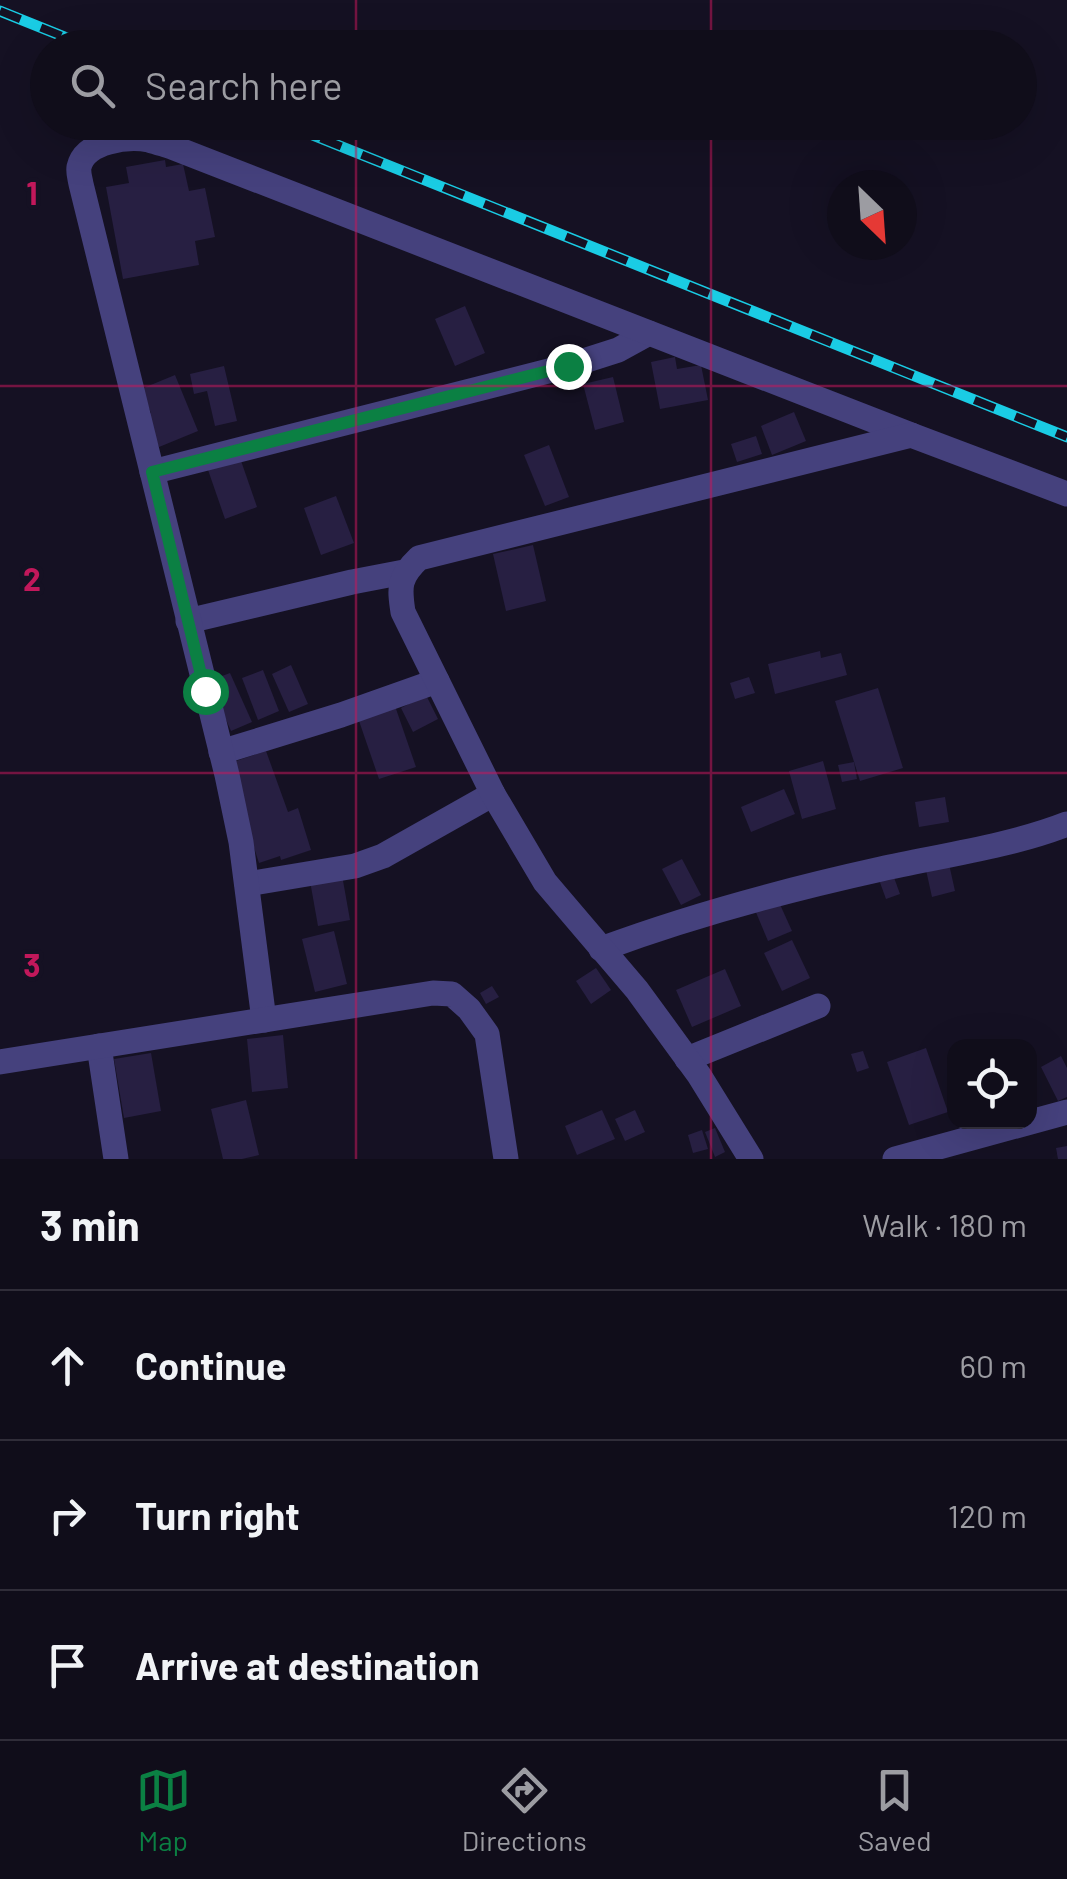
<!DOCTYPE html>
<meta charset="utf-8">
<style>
:root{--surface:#100d1a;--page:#1e1b27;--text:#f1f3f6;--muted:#9c9ca2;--line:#302d39;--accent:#0b8043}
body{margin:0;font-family:Barlow,sans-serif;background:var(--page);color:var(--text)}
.controls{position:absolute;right:30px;bottom:30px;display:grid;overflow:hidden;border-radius:20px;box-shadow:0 10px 40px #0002}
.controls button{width:90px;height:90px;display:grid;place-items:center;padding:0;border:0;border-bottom:2px solid var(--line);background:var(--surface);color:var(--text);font:50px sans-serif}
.compass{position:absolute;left:827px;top:170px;width:90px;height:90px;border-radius:50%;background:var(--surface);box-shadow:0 10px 40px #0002;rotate:155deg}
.stop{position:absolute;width:30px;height:30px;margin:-22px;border:8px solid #0b8043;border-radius:50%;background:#fff}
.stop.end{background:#0b8043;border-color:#fff;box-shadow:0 2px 10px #0008}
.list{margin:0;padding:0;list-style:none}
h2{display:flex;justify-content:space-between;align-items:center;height:130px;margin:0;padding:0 40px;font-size:42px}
h2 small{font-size:32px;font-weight:400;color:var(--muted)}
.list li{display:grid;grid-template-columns:65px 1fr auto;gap:30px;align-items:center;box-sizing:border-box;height:150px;padding:0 40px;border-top:2px solid var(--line)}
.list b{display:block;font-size:38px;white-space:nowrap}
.list em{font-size:32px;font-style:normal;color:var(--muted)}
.icon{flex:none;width:55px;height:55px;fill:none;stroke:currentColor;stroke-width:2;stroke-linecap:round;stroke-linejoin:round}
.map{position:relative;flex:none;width:1067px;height:1159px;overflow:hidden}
.search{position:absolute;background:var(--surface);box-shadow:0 10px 40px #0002;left:30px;right:30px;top:30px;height:110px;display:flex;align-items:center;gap:25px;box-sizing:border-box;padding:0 35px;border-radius:55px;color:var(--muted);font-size:38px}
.sheet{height:580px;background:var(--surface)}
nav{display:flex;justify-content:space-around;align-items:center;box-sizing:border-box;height:140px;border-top:2px solid var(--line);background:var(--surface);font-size:28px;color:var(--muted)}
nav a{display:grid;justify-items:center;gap:5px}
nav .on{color:var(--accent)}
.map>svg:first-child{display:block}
.building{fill:#271f42}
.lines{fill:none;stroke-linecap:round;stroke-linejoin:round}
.minor{stroke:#45417d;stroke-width:25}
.rail-casing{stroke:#1acce4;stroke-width:11}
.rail{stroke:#151123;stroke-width:8;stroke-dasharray:22;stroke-linecap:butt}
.route{stroke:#0b8043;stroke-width:12}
.grid{fill:none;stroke:#c2185b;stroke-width:2.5;stroke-opacity:0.55}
.grid-label{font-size:32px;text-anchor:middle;font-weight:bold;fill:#c2185b;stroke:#151123;stroke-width:9;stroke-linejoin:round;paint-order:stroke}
</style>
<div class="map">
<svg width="1067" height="1159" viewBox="0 0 1067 1159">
<rect width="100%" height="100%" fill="#151123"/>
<g class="building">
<path d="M165,160L166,167L183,164L189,191L205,188L215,237L195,241L199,265L123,279L106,187L129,183L126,167Z"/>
<path d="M465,306L485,353L455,366L435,319Z"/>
<path d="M675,357L677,369L701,365L708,400L660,409L651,362Z"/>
<path d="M224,366L237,421L215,426L207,391L194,394L190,374Z"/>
<path d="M175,375L198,431L159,447L146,415L151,413L141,389Z"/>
<path d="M613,377L624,422L595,430L583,384Z"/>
<path d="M794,412L806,441L772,455L761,426Z"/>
<path d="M756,436L762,454L737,462L731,444Z"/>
<path d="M549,445L569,497L545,506L524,455Z"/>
<path d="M239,455L257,507L225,519L207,467Z"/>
<path d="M336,496L354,543L321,555L304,508Z"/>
<path d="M533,545L546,601L506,611L493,554Z"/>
<path d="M820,651L821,658L841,653L847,675L775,694L768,664Z"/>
<path d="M291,665L308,704L289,712L272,674Z"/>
<path d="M263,670L279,711L258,720L242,678Z"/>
<path d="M230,673L252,722L231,731L209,681Z"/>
<path d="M749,677L755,693L735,699L730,683Z"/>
<path d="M878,688L903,768L860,781L835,701Z"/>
<path d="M426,695L438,719L413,732L401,708Z"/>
<path d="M395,706L416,767L379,779L358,718Z"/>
<path d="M266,751L288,812L298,808L311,850L281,860L280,856L259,863L227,764Z"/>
<path d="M823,761L836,809L802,819L789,771Z"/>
<path d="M854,762L857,779L842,782L838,765Z"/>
<path d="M784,789L795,814L751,832L741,807Z"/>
<path d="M945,797L949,822L919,827L915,802Z"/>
<path d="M682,859L701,895L681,905L662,869Z"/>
<path d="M949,864L955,891L932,897L926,870Z"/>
<path d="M892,872L900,894L886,899L878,877Z"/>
<path d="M342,875L350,920L318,926L310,881Z"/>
<path d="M778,900L792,931L768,941L755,910Z"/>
<path d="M334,931L347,984L315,992L302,939Z"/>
<path d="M792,940L810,978L782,991L764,953Z"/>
<path d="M596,968L611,990L591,1004L576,981Z"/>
<path d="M725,969L741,1006L692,1027L676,990Z"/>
<path d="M492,986L499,997L486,1004L480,993Z"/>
<path d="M283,1035L288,1088L252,1092L247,1039Z"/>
<path d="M926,1048L948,1112L909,1125L887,1062Z"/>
<path d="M863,1051L869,1068L857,1072L851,1054Z"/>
<path d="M151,1053L161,1111L124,1118L114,1059Z"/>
<path d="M1061,1056L1067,1068V1097L1058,1101L1041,1067Z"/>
<path d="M246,1100L259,1155L242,1159H223L211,1109Z"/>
<path d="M602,1110L615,1139L577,1155L565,1126Z"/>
<path d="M635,1110L645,1132L625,1141L615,1119Z"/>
<path d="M715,1128L725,1152L715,1157L705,1132Z"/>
<path d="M702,1130L708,1149L693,1153L688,1135Z"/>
<path d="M1067,1146V1159H1058L1056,1148Z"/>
</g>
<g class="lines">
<g class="minor">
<path d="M152,472L568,366L618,350L649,333"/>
<path d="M188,621L352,582L404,572"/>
<path d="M221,752L341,715L437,681"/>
<path d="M247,884L355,866L383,856L493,794"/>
<path d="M601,949C693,915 786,890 881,869C940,856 1011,846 1067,824"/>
<path d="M264,1020L241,842L227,775L81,184C80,178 78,173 79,167C85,141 128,136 149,140C157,142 165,145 172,147L911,435"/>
<path d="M99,1046L116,1159"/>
<path d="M687,1059L818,1006"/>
<path d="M0,1062L433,993L452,994L469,1009L487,1034L506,1159"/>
<path d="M751,1159L699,1075L637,990L545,882L493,794L403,612C399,586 399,577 419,558L911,435L1067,494"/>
<path d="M895,1159L1067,1112"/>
</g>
<g class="rail-casing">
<g id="rail">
<path d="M0,11L92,48"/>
<path d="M280,122L1067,437"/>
</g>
</g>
<use href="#rail" class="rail"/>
</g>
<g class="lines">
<path class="route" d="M205,691L152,472L568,366"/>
</g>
<path class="grid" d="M356,0V48M711,0V48M356,122V1159M711,122V1159M0,386H1067M0,773H1067"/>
<g class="grid-label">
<text x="32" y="205">1</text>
<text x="32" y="591">2</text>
<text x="32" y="977">3</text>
</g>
</svg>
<div class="controls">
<button><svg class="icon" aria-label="locate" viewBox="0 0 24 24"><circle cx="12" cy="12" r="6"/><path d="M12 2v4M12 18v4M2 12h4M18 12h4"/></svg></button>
</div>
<svg class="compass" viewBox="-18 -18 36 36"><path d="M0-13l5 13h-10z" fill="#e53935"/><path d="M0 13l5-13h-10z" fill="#9c9ca2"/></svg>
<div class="stop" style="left:205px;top:691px"></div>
<div class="stop end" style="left:568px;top:366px"></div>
<div class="search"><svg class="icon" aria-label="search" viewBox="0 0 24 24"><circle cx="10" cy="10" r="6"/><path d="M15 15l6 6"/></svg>Search here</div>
</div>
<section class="sheet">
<h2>3 min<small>Walk · 180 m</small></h2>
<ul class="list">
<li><svg class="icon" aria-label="ahead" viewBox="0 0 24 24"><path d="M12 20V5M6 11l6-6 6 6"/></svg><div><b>Continue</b></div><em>60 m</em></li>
<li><svg class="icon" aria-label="right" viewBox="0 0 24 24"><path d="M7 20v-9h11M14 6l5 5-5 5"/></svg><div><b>Turn right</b></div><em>120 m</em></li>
<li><svg class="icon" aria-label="arrive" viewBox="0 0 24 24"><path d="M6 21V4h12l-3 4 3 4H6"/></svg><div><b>Arrive at destination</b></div></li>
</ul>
</section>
<nav>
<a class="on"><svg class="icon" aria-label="map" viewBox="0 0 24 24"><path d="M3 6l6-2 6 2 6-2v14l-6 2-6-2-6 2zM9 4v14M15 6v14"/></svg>Map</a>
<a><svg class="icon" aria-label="directions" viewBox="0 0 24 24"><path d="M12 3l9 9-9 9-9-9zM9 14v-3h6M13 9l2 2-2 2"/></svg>Directions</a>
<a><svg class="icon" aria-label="saved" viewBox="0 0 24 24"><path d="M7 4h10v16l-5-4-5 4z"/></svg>Saved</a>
</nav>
